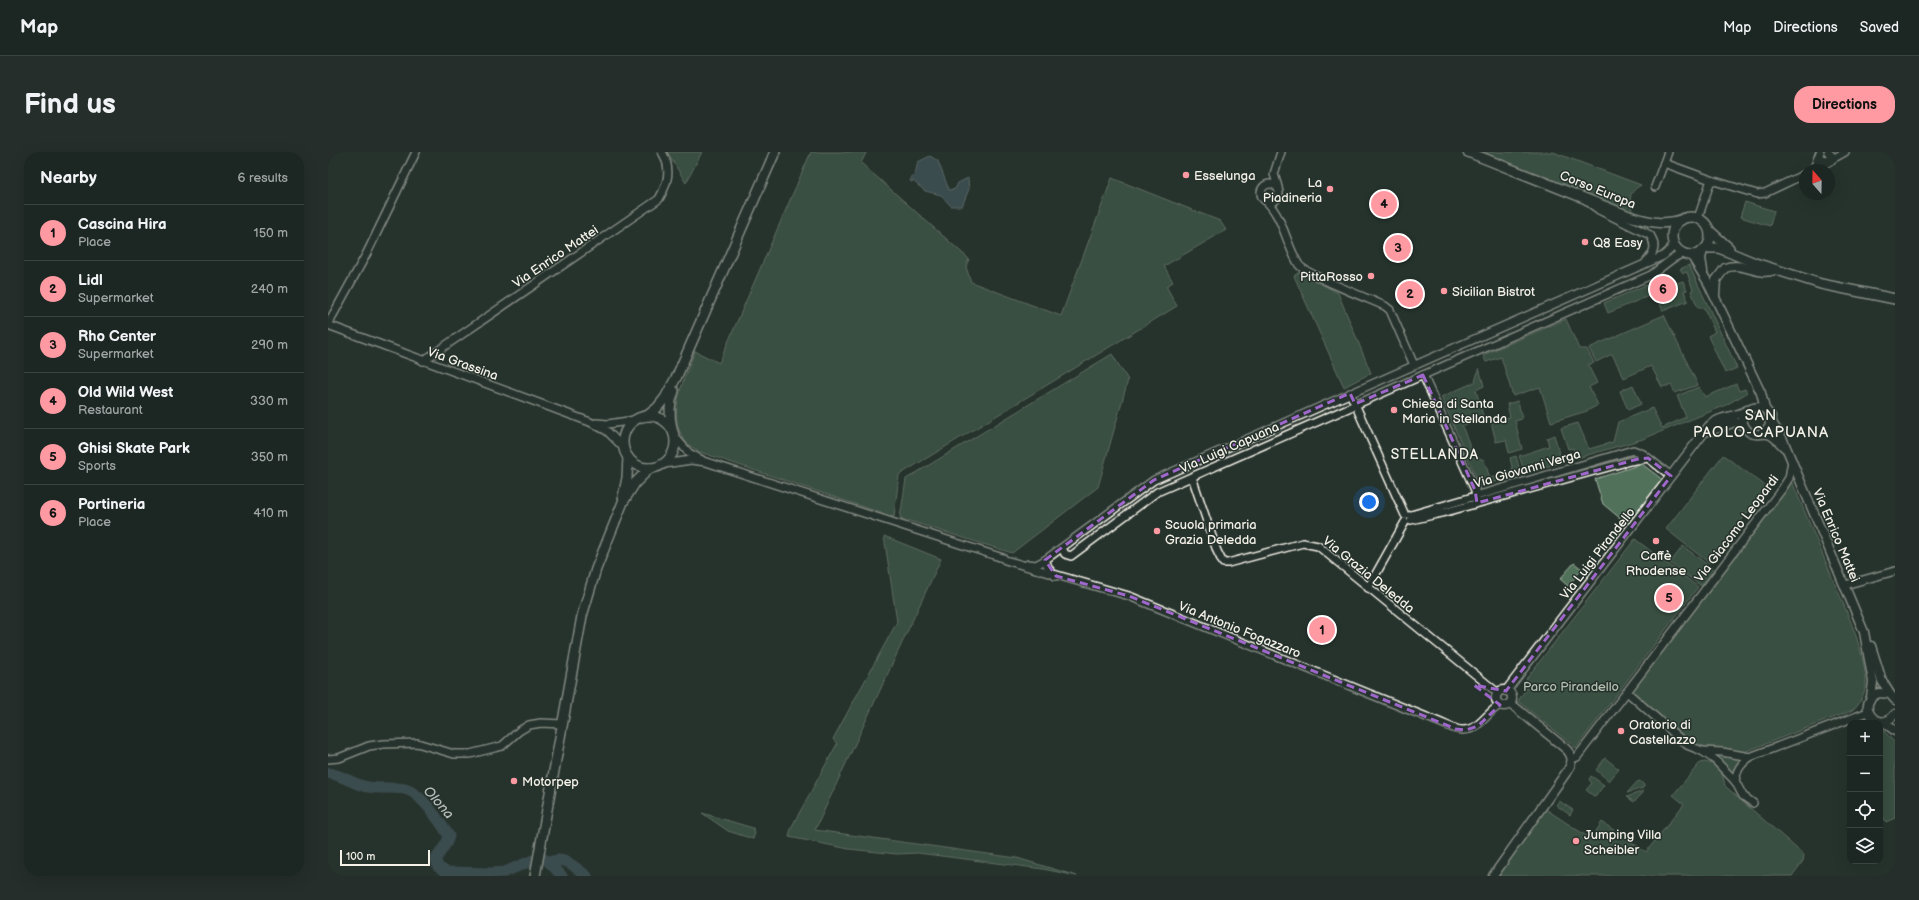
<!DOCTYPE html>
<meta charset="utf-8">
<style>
:root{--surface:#1c2622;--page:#252e2a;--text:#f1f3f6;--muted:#a0a5a5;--line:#3a4340;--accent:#ff9aa2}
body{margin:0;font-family:"Balsamiq Sans",sans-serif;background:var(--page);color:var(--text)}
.controls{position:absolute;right:12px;bottom:12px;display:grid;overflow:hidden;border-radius:8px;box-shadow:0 4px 16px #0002}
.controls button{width:36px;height:36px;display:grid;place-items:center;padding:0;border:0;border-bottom:1px solid var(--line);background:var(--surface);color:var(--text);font:20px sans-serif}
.compass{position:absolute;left:1471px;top:12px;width:36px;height:36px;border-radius:50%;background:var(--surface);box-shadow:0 4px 16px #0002;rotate:340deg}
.scale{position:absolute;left:12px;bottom:10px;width:90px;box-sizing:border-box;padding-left:4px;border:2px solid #f4f1e8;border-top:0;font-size:11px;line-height:14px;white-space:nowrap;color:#f4f1e8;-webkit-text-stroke:3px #26332d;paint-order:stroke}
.you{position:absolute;left:1041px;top:350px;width:14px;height:14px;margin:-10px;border:3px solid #fff;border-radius:50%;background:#1a73e8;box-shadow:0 0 0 6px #1a73e833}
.badge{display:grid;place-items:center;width:26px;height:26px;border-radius:50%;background:var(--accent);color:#111;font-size:13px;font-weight:700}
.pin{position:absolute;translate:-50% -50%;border:2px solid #fff;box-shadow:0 1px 4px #0006}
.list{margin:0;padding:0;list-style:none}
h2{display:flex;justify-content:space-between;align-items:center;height:52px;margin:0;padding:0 16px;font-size:17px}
h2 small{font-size:13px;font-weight:400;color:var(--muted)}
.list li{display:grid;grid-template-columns:26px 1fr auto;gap:12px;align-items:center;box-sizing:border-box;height:56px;padding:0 16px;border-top:1px solid var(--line)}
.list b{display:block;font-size:15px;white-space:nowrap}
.list p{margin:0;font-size:13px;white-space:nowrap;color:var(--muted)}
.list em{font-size:13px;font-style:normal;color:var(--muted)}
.icon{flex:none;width:22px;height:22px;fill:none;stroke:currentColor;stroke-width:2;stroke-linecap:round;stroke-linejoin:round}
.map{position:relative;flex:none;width:1567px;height:724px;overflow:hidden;border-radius:16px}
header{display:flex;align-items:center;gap:24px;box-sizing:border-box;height:56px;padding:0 20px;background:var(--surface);border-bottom:1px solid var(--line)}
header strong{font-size:19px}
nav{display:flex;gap:22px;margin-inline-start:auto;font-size:14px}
.intro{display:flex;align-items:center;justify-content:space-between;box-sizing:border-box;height:96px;padding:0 24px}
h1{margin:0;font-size:28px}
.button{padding:10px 18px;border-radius:16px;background:var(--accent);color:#111;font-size:14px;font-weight:700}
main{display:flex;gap:24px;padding:0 24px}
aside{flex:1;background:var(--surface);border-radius:16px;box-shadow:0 4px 16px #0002}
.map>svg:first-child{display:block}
.green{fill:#51715a;stroke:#a2b1a1}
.water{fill:#566b74;stroke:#95a1a2}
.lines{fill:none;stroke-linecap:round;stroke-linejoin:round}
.river{stroke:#566b74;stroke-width:11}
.minor-casing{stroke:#f4f1e8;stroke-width:10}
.tertiary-casing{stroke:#f4f1e8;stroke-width:11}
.secondary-casing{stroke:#f4f1e8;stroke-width:12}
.minor{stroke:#26332d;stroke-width:7}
.tertiary{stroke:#26332d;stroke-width:8}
.secondary{stroke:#26332d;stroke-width:9}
.marked{fill:none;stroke:#9f67cb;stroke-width:3;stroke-dasharray:8 5;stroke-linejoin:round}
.poi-dot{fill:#ff9aa2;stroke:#26332d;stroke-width:1.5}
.labels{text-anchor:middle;stroke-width:3;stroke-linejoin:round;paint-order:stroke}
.poi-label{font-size:13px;fill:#f4f1e8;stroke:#26332d;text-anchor:start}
.street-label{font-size:13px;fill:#f4f1e8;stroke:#26332d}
.park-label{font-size:13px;fill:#b3beaf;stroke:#26332d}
.neighbourhood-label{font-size:14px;letter-spacing:1px;fill:#f4f1e8;stroke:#26332d}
.water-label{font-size:14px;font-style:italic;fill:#b5bbba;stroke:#26332d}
.quarter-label{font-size:15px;letter-spacing:1px;fill:#f4f1e8;stroke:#26332d}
</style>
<header>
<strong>Map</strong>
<nav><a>Map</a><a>Directions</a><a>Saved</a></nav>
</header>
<div class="intro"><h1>Find us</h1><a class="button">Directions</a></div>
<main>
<aside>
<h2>Nearby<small>6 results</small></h2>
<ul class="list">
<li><span class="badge">1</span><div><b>Cascina Hira</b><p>Place</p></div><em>150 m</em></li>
<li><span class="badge">2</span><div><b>Lidl</b><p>Supermarket</p></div><em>240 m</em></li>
<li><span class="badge">3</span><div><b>Rho Center</b><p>Supermarket</p></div><em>290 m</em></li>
<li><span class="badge">4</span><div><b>Old Wild West</b><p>Restaurant</p></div><em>330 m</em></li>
<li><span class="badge">5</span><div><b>Ghisi Skate Park</b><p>Sports</p></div><em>350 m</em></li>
<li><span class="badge">6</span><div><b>Portineria</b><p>Place</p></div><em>410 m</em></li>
</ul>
</aside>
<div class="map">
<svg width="1567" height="724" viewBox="0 0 1567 724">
<rect width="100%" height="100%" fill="#26332d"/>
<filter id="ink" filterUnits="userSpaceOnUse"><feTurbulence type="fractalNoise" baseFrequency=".025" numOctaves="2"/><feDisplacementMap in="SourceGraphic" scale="8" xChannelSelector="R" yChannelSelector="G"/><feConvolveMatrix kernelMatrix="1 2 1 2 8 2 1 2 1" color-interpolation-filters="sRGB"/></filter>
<g filter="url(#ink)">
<g class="green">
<path d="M339,0H374L358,31Z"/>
<path d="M483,0H536L538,1L533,11L641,107L638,115L643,130L733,164L784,26L892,69L898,78L836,114L845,130L838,134L849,154L571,323L566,365L372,300C367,297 360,293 357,289C337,261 357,227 367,199L391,211Z"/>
<path d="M1150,0H1225L1313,33C1298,42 1303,48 1304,60Z"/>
<path d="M1417,50L1446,59L1442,74L1412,65Z"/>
<path d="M1361,113L1409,216L1397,221L1380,184L1387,180L1376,156H1370L1363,139L1365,138L1359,120L1355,121L1352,117Z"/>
<path d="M971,120L1010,141L1043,221L1016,235L966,124Z"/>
<path d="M1355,129L1359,138L1356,139L1360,149L1335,159L1330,148L1348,140L1346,132Z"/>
<path d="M1318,133L1323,143L1280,161L1276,151Z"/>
<path d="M1336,163L1370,233L1347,241L1343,233L1334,235L1323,214L1296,226L1284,202L1268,210L1261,196Z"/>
<path d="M1238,167L1251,197H1259L1266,211L1260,213L1269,231L1261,235L1270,253L1259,259L1223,270L1212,235L1185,244L1173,205L1158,210L1155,203Z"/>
<path d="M784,202L800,228L770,335L684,401L572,366L578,327Z"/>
<path d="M1151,216L1156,234L1148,238L1155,264L1134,274L1146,304L1156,308L1162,326L1185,319L1182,306L1188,304L1193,323L1152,334L1113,245L1147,230Z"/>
<path d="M1408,232L1411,239L1417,237L1419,241L1396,254L1315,287L1249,306L1245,296L1240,297L1233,276L1250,271L1261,297L1285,290L1290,270L1324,256L1334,276L1358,265L1349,244L1371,235L1377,245Z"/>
<path d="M1305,233L1313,252L1300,258L1292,239Z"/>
<path d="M1190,249L1194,267L1187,269L1194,297L1181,301L1178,288L1168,290L1163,270L1182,265L1179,252Z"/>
<path d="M1226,283L1234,310L1197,321L1191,304L1221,294L1219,286Z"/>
<path d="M1395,303L1439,335L1381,411L1338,377Z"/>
<path d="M1314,312L1335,328L1299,372L1275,352L1267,327Z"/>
<path d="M1462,330L1465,332C1479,365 1493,399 1507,432C1520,463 1536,496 1538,531C1538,540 1530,555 1523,559L1416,600L1367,593L1356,586L1304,539Z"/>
<path d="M556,384L613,407L487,678L689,706L749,724L715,717L590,701L569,702L521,697L461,685L463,676L509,592L505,587L569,470Z"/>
<path d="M1307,387L1370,435L1248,596L1190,549L1202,531L1198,527Z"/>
<path d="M1355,394L1386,418L1373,434L1342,411Z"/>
<path d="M1246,411L1254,417L1240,434L1232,427Z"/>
<path d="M1552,578L1556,579L1567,591V666L1558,670L1552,659Z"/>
<path d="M1380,601L1416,605L1406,626Z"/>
<path d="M1277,606L1291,617L1281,629L1268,618Z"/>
<path d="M1377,610L1384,612L1394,620L1397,634L1476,703L1475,709L1464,724H1169L1216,656L1263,687L1274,670L1318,700L1356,652L1345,643L1372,611Z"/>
<path d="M1263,624L1276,633L1267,645L1258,638L1264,631L1261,628Z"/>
<path d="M1312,629L1316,633L1315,636L1299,641L1309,630Z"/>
<path d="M1316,640L1306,650L1299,645L1315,639Z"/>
<path d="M1231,649L1245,658L1242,663L1228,653Z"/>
<path d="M374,661L425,676L427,681L425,687L400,679Z"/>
</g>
<path class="water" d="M602,4L610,9L621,38L627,37L630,31L640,26L641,37L634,54H623L613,43L597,39L585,29L583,30L582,28L587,22L590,10Z"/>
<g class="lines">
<g class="river">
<path d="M0,621C15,623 26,633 40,635C52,637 65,635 77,637C93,641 113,671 121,684L119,690L108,707L110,715L119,720L163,721L177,720L205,708L216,707L221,710C237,703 246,715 259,724"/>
<path d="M221,710L234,724"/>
</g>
<g class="minor-casing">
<g id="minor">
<path d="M1500,0L1504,4"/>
<path d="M1490,6L1501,9L1517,0"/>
<path d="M1336,11L1383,28L1429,42L1437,41L1477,22"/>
<path d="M1483,18L1487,14L1492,0"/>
<path d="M1486,18L1503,9"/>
<circle cx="942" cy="41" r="9"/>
<path d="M950,35L946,22L953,0"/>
<path d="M1327,35L1340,0"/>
<path d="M939,50C956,67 958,93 971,113C979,123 1041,147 1057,154L1062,158L1086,213"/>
<path d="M1260,50L1271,58L1322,83C1329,94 1326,101 1318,110"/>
<path d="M1370,66L1383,28"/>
<path d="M0,172L39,101L88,0"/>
<path d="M0,173L262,270L279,279L295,295"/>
<path d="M95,209L331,47C340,31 344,17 334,0"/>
<path d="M1095,223L1147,338L1148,347"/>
<path d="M1022,241L1077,363"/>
<path d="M268,271L280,272L307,268"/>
<path d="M347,285L361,301L374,308"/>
<path d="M336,312L363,308L378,310L675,406L677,408L801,444L1128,577C1150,583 1156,562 1172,553"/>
<path d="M864,325L889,399L895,411H900L975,391L990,394L1170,541"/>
<path d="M1083,363L1305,298L1315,302L1343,324"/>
<path d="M1083,368L1118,360L1302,309L1320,306"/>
<path d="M734,396L737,402L743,404L829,340L1323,123L1344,107L1355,101"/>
<path d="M717,408L721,417L727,424"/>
<path d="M700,412L708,413L717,408L826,328L1335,104L1342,98L1345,90"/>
<path d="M1517,433L1567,419"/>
<path d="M1040,436L1077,370"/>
<path d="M1299,540L1359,593L1374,599L1387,608L1407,629L1415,644L1425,651"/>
<path d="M1374,599L1394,600L1422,605L1540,560"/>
<path d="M0,607L11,606L41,594L55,592L89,591L126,602H142L174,594L191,579L201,573L213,571L234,572"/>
<path d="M1244,607L1249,605L1454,337L1461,326L1464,309"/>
<path d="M1407,629C1409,617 1413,612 1422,605"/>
</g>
</g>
<g class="tertiary-casing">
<g id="tertiary">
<path d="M1375,99L1373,106L1375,119"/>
<path d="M1363,103L1379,129L1433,241L1437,257"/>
<path d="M1387,143L1388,128L1397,116C1414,109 1430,125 1447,118"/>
<path d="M1443,269L1455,288L1536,480L1545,530L1543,545"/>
<path d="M1379,279H1382L1407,270L1416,274"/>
<path d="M1432,282L1441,276L1443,264L1437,257C1423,250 1407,266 1419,278C1425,285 1433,281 1440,282C1447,284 1452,292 1457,296"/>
<path d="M1543,494L1554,529L1562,542"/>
<circle cx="1176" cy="546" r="8"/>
<path d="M1178,539L1381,274C1392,263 1408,266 1419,258"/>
<path d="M1567,548L1562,542L1551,541C1525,551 1550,584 1567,562"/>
<path d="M1556,570L1567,579"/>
<path d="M1165,724L1240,618C1245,610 1245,604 1238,597L1182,551"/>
</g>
</g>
<g class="secondary-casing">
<g id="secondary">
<path d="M1140,0L1301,64C1318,69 1335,74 1353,68"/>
<circle cx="1363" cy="84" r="19"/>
<path d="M1382,79L1401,96"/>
<path d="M1378,96H1391L1427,111L1493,132L1567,147"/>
<circle cx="321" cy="290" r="26"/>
<path d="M319,264L329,256L337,246L349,224L447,0"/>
<path d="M344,277C341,264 341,251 346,239"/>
<path d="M295,345L299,326L300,305"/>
<path d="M207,724L254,464L268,417L295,350L307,331L322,316"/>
</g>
</g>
<use href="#minor" class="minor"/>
<use href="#tertiary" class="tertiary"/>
<use href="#secondary" class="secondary"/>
</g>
</g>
<path d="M0 0H1567V724H0ZM1095,223L1147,338L1149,351L1310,307L1320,306L1343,324L1178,539L1146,533L1172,553L1150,574L1138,578L1128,577L801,444L728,424L717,408L826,328L1022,241L1027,252Z" fill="#26332d" fill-opacity=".55" fill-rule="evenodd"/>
<path class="marked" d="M1095,223L1147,338L1149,351L1310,307L1320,306L1343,324L1178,539L1146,533L1172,553L1150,574L1138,578L1128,577L801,444L728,424L717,408L826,328L1022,241L1027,252Z"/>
<g class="poi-dot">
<circle cx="858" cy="23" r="4"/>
<circle cx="1002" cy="37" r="4"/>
<circle cx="1257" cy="90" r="4"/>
<circle cx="1043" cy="124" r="4"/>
<circle cx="1116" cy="139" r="4"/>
<circle cx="1066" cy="258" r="4"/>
<circle cx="829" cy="379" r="4"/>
<circle cx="1328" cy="389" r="4"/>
<circle cx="1293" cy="579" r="4"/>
<circle cx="186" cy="629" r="4"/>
<circle cx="1248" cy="689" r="4"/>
</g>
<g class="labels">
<g class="poi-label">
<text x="866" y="28">Esselunga</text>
<text x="994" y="35" text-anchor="end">La<tspan x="994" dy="15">Piadineria</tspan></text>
<text x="1265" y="95">Q8 Easy</text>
<text x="1035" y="129" text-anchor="end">PittaRosso</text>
<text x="1124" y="144">Sicilian Bistrot</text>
<text x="1074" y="256">Chiesa di Santa<tspan x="1074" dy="15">Maria in Stellanda</tspan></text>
<text x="837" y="377">Scuola primaria<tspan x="837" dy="15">Grazia Deledda</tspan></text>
<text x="1328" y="408" text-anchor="middle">Caffè<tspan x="1328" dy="15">Rhodense</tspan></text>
<text x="1301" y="577">Oratorio di<tspan x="1301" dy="15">Castellazzo</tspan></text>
<text x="194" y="634">Motorpep</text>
<text x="1256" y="687">Jumping Villa<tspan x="1256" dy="15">Scheibler</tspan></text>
</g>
<g class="street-label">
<text transform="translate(1270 37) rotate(22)" y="5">Corso Europa</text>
<text transform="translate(227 104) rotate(-34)" y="5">Via Enrico Mattei</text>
<text transform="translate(135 211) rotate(20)" y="5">Via Grassina</text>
<text transform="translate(901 295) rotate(-24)" y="5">Via Luigi Capuana</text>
<text transform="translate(1199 316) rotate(-16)" y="5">Via Giovanni Verga</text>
<text transform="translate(1408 376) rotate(-53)" y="5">Via Giacomo Leopardi</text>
<text transform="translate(1509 383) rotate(67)" y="5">Via Enrico Mattei</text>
<text transform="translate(1269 401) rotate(-52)" y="5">Via Luigi Pirandello</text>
<text transform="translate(1041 422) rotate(39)" y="5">Via Grazia Deledda</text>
<text transform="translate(912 477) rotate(22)" y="5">Via Antonio Fogazzaro</text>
</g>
<g class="park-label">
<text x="1243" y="539">Parco Pirandello</text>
</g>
<g class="neighbourhood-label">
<text x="1107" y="307">STELLANDA</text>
</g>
<g class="water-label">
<text transform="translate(111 650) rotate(49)" y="5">Olona</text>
</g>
<g class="quarter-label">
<text x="1433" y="268">SAN<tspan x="1433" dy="17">PAOLO-CAPUANA</tspan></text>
</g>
</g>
</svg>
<div class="controls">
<button>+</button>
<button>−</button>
<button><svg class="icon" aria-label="locate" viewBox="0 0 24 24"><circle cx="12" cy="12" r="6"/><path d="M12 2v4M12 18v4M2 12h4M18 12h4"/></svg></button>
<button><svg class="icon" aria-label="layers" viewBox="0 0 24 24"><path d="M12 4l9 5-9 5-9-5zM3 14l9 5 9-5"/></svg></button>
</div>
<svg class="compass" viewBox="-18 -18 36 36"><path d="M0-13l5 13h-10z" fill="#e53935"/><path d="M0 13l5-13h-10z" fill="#a0a5a5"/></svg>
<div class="scale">100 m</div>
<div class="you"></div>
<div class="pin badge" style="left:994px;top:478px">1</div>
<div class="pin badge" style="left:1082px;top:142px">2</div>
<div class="pin badge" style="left:1070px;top:96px">3</div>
<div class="pin badge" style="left:1056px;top:52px">4</div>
<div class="pin badge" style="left:1341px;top:446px">5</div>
<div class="pin badge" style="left:1335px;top:137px">6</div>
</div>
</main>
